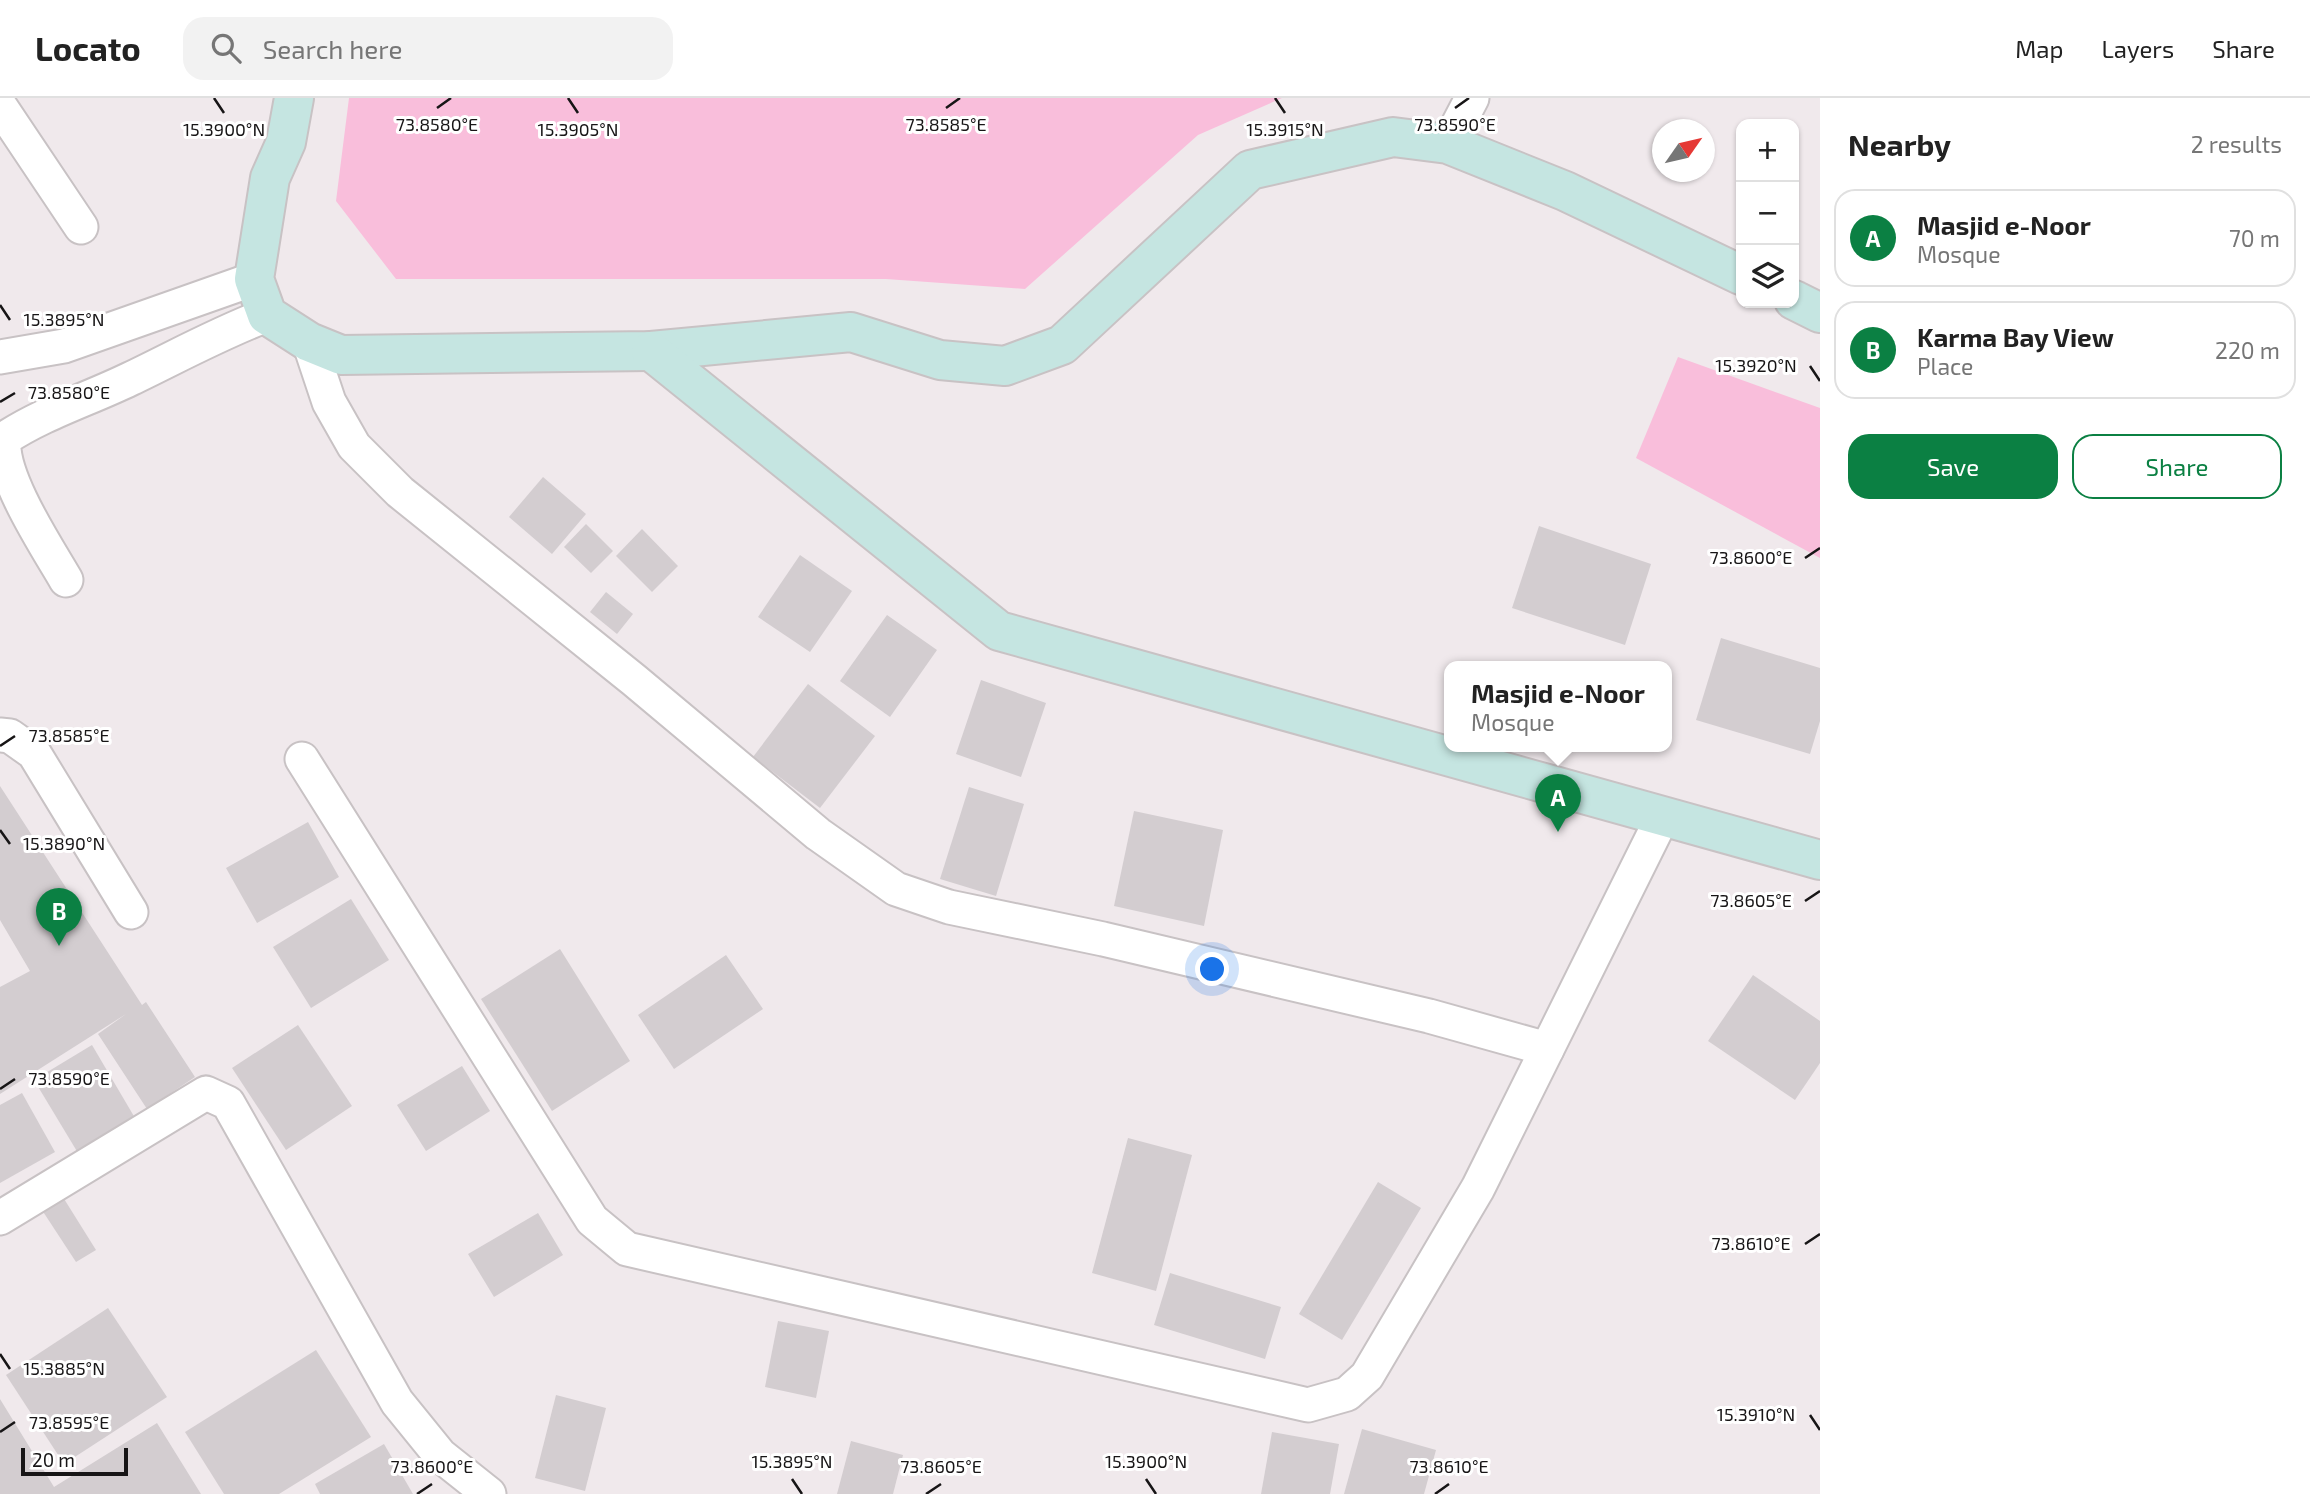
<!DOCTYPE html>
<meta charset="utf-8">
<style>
:root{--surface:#fff;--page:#f2f2f2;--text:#222;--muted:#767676;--line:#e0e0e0;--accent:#0b8043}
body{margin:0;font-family:"Exo 2",sans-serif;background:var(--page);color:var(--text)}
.controls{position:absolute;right:21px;top:21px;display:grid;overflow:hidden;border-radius:14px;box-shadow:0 2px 5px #0004}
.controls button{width:63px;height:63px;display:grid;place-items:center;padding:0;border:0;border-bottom:2px solid var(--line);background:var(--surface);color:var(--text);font:35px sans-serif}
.compass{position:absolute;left:1652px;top:21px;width:63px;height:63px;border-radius:50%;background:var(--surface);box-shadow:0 2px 5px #0004;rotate:56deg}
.scale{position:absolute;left:21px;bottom:18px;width:107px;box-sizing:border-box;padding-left:7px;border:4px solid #171516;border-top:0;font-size:19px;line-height:24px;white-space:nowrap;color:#171516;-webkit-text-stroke:5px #fff;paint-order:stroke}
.you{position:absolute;left:1213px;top:872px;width:24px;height:24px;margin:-18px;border:5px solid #fff;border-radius:50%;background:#1a73e8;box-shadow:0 0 0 10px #1a73e833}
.badge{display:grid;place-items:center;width:46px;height:46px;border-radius:50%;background:var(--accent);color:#fff;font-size:23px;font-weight:700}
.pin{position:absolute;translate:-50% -58px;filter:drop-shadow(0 2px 4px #0008)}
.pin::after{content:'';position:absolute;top:37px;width:24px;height:21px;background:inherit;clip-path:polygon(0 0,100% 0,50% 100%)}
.popup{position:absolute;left:1444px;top:563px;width:228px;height:91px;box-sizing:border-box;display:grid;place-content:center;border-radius:14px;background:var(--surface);filter:drop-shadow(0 2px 5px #0005);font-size:23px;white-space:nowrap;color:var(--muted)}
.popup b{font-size:26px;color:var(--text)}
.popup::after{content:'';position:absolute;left:50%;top:100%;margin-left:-14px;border:14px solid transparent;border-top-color:var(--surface)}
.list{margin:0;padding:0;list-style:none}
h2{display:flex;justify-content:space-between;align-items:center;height:91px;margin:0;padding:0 28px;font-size:30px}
h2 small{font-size:23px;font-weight:400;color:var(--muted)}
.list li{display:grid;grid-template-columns:46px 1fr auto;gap:21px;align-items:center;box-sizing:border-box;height:98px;margin:0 14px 14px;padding:0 14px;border:2px solid var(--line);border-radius:21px}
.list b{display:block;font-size:26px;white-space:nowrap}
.list p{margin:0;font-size:23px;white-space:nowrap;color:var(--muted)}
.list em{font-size:23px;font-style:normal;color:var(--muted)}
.actions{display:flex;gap:14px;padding:21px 28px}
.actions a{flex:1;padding:16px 0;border:2px solid var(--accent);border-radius:21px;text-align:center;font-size:24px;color:var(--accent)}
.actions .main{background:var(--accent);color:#fff}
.icon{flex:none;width:38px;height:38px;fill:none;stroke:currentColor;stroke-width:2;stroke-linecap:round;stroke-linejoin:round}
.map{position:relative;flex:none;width:1820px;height:1396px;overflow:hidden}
header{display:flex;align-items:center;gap:42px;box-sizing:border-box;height:98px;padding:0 35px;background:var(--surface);border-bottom:2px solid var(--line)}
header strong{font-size:33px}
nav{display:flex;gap:38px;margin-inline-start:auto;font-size:24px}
.search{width:490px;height:63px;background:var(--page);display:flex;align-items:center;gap:18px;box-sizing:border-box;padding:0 24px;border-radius:21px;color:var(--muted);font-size:26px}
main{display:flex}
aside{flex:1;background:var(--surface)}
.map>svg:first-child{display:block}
.green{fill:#f9bedb}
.building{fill:#d3cdd0}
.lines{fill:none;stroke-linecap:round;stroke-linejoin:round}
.street-casing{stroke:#c8c2c4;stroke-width:37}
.secondary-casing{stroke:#c8c2c4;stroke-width:42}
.street{stroke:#fff;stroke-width:33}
.secondary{stroke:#c5e5e1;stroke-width:38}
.ticks{fill:none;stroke:#171516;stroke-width:2.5}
.ticks-label{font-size:18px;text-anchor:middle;fill:#171516;stroke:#fff;stroke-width:6;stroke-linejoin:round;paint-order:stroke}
</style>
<header>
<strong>Locato</strong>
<div class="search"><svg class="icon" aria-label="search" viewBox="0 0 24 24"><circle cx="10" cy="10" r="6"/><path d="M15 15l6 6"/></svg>Search here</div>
<nav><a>Map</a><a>Layers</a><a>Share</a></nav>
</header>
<main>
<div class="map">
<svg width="1820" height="1396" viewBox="0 0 1820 1396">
<rect width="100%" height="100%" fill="#f0e9ec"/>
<g class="green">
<path d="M349,0H1282L1198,37L1025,191L886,181H396L336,103Z"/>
<path d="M1678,259L1820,310V460L1636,360Z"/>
</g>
<g class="building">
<path d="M543,379L586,416L552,456L509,419Z"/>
<path d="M586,426L613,453L591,475L564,449Z"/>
<path d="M1539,428L1651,466L1625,547L1512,510Z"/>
<path d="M642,431L678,468L652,494L616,458Z"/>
<path d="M800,457L852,493L810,554L758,519Z"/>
<path d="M606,494L633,516L617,536L590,514Z"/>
<path d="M887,517L937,552L890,619L840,583Z"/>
<path d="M1721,540L1820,570V623L1810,656L1696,622Z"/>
<path d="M981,582L1046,605L1021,679L956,656Z"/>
<path d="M808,586L875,638L820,710L753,659Z"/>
<path d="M0,688L142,907L146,904L195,979L147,1011L98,936L126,916L0,996V889L30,873L0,822Z"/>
<path d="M969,689L1024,706L996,798L940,781Z"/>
<path d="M1134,713L1223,732L1204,828L1114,808Z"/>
<path d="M308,724L339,779L257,825L226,770Z"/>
<path d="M351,801L389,862L311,910L273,849Z"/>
<path d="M560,851L630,963L552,1013L481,901Z"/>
<path d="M726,857L763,911L674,971L638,917Z"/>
<path d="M1753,877L1820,923V965L1795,1002L1708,943Z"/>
<path d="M298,927L352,1008L286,1052L232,970Z"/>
<path d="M92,947L135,1020L78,1055L34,982Z"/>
<path d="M462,968L490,1013L426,1053L397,1007Z"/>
<path d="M22,995L55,1054L0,1085V1007Z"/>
<path d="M1128,1040L1192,1057L1156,1193L1092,1175Z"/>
<path d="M1378,1084L1421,1110L1342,1242L1299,1216Z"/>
<path d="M61,1096L96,1152L76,1164L40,1109Z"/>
<path d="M538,1115L563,1157L494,1199L468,1156Z"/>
<path d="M1170,1175L1281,1209L1265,1261L1154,1227Z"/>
<path d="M108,1210L167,1299L64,1366L6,1277Z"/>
<path d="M778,1223L829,1233L816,1300L765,1289Z"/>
<path d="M316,1252L371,1339L279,1396H224L185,1334Z"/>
<path d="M556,1297L606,1310L585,1393L535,1380Z"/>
<path d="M0,1301L54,1389L157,1325L201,1396H0Z"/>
<path d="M1362,1331L1436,1352L1424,1396H1344Z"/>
<path d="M1272,1334L1339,1346L1330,1396H1261Z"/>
<path d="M851,1343L903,1357L893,1396H837Z"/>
<path d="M384,1346L413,1396H320L315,1386Z"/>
</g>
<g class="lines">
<g class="street-casing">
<g id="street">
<path d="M0,8L81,129"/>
<path d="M1448,46L1472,0"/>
<path d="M309,244L329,304L354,348L400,394L634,582L818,736L896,791L949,809L1103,841L1429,918L1547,951"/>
<path d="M0,259L64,248L254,181"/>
<path d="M66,482C47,449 0,379 4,341C43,315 89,301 130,281C176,259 219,235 267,217"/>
<path d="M0,637L10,638L34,655L131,814"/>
<path d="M302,661L592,1122L627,1151L1308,1307L1347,1296L1367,1278L1478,1090L1663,718"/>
<path d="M0,1120L206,995L228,1005L397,1304L440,1357L489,1396"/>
</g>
</g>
<g class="secondary-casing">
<g id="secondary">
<path d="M294,0L286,44L270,80L254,181L267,217L309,244L341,257L651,253L851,234L940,262L1005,268L1062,247L1250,72L1393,39L1448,46L1565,93L1741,177"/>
<path d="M1794,202L1820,215"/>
<path d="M651,253L999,533L1820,762"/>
</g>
</g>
<use href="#street" class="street"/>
<use href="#secondary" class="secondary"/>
</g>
<path class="ticks" d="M214,0L224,15M568,0L578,15M1275,0L1285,15M437,10L451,0M946,10L960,0M1455,10L1469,0M0,207L10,222M1810,268L1820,283M0,304L15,295M1805,460L1820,450M0,648L15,638M0,732L10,746M1805,803L1820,793M0,991L15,981M1805,1146L1820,1136M0,1256L10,1271M1810,1317L1820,1332M0,1334L15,1324M792,1381L802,1396M1146,1381L1156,1396M417,1396L432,1386M926,1396L941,1386M1435,1396L1449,1386"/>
<g class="ticks-label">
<text x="437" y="33">73.8580°E</text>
<text x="946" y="33">73.8585°E</text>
<text x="1455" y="33">73.8590°E</text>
<text x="224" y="38">15.3900°N</text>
<text x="578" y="38">15.3905°N</text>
<text x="1285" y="38">15.3915°N</text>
<text x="64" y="228">15.3895°N</text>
<text x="1756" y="274">15.3920°N</text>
<text x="69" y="301">73.8580°E</text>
<text x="1751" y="466">73.8600°E</text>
<text x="69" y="644">73.8585°E</text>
<text x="64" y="752">15.3890°N</text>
<text x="1751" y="809">73.8605°E</text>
<text x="69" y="987">73.8590°E</text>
<text x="1751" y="1152">73.8610°E</text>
<text x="64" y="1277">15.3885°N</text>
<text x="1756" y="1323">15.3910°N</text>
<text x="69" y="1331">73.8595°E</text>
<text x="792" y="1370">15.3895°N</text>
<text x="1146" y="1370">15.3900°N</text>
<text x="432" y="1375">73.8600°E</text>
<text x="941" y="1375">73.8605°E</text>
<text x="1449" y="1375">73.8610°E</text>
</g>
</svg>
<div class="controls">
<button>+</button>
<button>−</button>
<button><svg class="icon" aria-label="layers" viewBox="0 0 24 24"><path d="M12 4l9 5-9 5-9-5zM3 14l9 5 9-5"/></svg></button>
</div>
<svg class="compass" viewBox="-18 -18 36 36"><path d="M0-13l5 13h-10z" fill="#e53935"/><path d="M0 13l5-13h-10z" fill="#767676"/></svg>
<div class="scale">20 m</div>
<div class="you"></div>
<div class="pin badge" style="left:1558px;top:734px">A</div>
<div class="popup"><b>Masjid e-Noor</b>Mosque</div>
<div class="pin badge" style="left:59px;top:848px">B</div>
</div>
<aside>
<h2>Nearby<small>2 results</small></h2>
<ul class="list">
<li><span class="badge">A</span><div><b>Masjid e-Noor</b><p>Mosque</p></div><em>70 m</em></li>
<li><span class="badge">B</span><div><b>Karma Bay View</b><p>Place</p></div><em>220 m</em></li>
</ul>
<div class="actions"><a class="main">Save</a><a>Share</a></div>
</aside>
</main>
